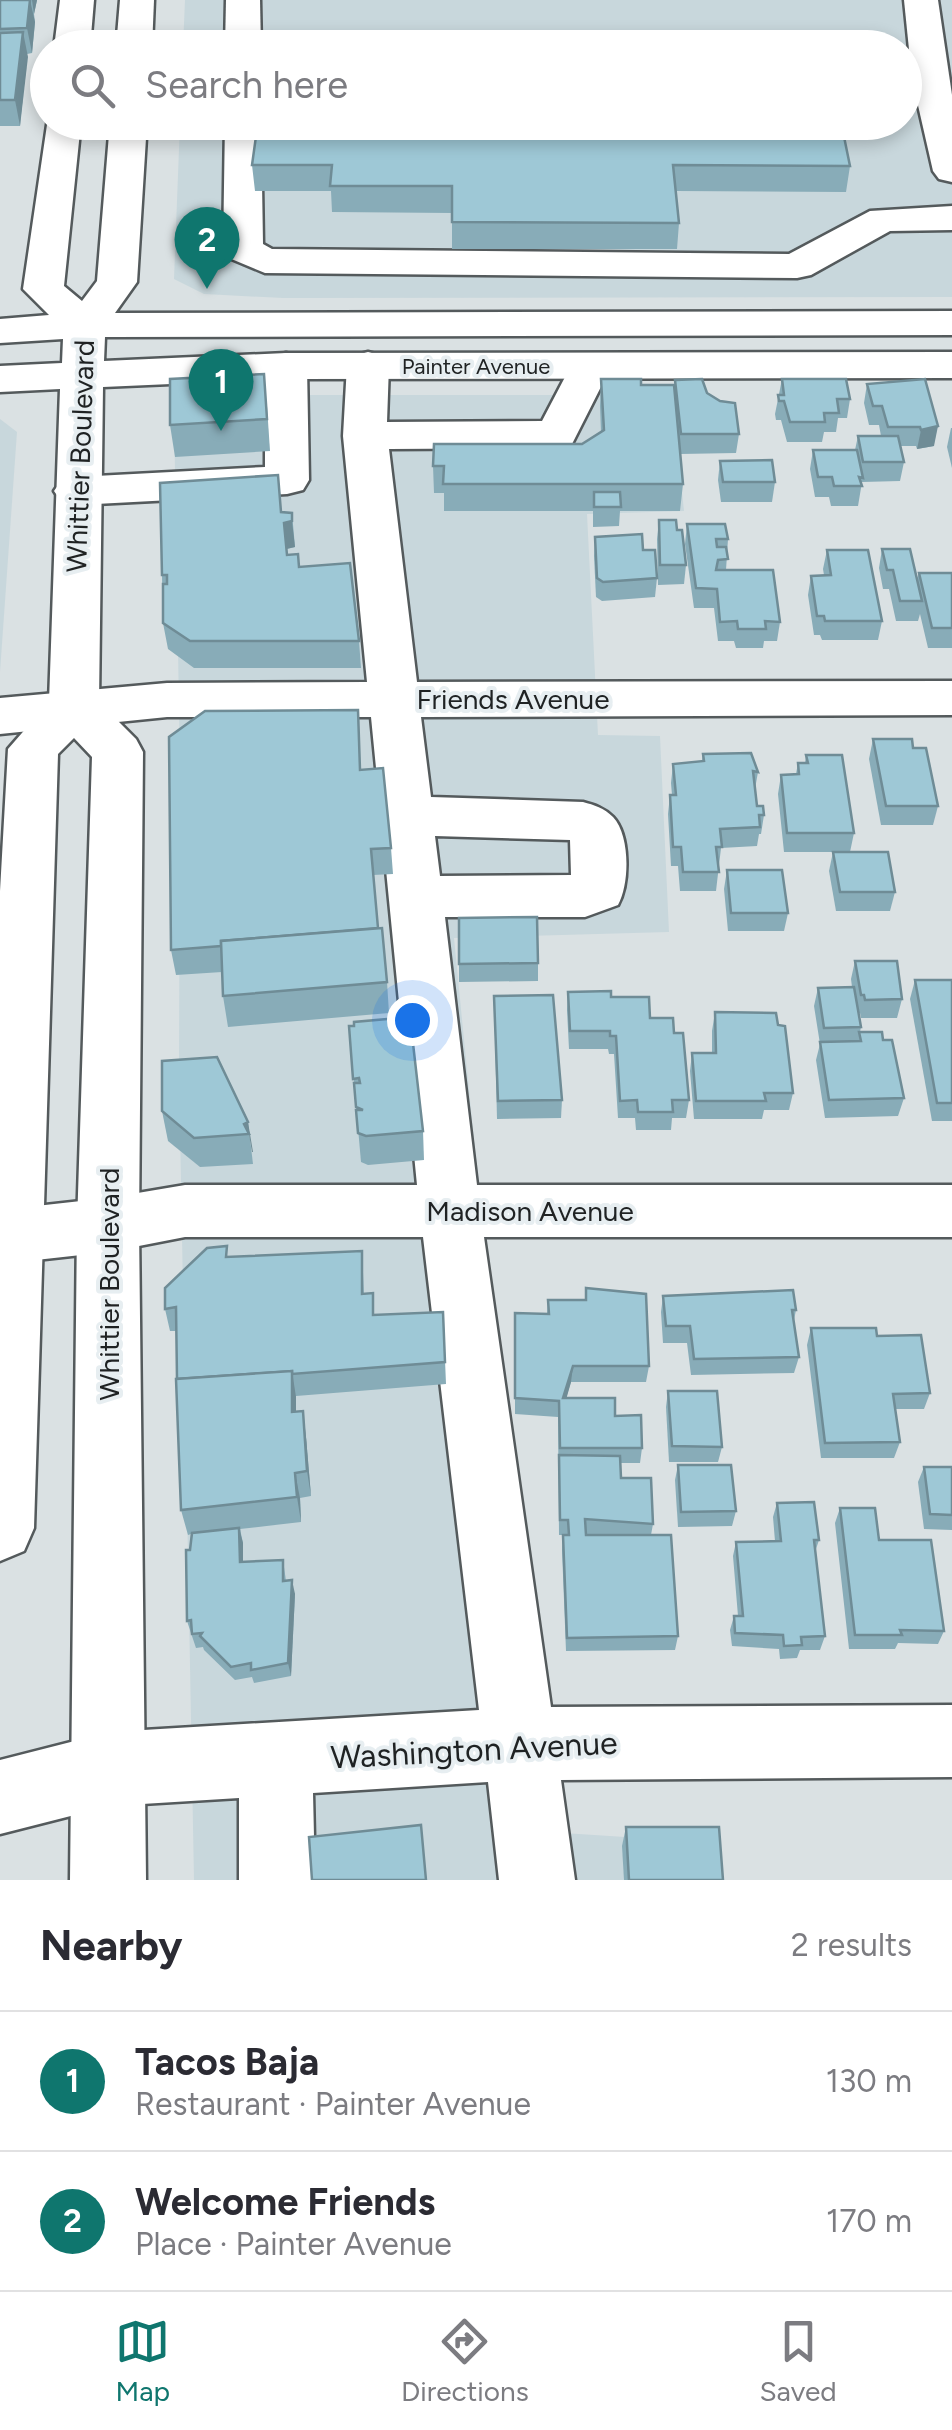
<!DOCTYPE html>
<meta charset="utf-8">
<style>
:root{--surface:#fff;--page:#f2f2f3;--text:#2b2b33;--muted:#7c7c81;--line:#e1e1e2;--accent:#0f766e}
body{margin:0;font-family:Figtree,sans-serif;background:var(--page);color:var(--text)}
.you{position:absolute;left:412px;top:1020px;width:35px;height:35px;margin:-25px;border:8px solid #fff;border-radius:50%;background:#1a73e8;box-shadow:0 0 0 15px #1a73e833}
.badge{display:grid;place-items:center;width:65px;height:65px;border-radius:50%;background:var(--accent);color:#fff;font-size:32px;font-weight:700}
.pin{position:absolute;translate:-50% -82px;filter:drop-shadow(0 2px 5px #0008)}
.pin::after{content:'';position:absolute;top:52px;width:35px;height:30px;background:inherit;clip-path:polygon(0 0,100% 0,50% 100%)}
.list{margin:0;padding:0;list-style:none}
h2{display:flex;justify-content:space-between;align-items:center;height:130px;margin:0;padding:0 40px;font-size:42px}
h2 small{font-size:32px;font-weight:400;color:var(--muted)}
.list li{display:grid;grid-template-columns:65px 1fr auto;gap:30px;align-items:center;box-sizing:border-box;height:140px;padding:0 40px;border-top:2px solid var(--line)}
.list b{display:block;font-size:38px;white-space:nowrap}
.list p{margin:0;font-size:32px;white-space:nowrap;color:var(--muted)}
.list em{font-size:32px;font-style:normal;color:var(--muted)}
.icon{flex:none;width:55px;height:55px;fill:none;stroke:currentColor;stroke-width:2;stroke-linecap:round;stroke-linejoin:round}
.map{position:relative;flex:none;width:952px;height:1880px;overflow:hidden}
.search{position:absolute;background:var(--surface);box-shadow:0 5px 15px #0003;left:30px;right:30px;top:30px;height:110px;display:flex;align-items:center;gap:25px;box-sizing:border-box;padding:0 35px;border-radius:55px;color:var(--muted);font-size:38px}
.sheet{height:410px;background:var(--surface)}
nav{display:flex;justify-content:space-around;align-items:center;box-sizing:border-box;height:140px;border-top:2px solid var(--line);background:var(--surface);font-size:28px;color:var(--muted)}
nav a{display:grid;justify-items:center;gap:5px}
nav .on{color:var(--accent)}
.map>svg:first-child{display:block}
.built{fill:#c8d7dc}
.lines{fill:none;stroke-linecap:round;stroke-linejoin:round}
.minor-casing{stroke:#545a5c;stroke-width:5}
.major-casing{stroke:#545a5c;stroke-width:5}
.minor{fill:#fff;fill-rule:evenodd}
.major{fill:#fff;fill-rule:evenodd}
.wall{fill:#88acb8}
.shaded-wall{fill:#6f8c96}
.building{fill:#9ec8d6;stroke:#6f8c96;stroke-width:2.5}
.labels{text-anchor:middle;stroke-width:8;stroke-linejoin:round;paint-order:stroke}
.far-street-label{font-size:22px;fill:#1f2223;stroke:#e7eef1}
.street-label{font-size:28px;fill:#1f2223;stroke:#e7eef1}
.near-street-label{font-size:32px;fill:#1f2223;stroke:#e7eef1}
</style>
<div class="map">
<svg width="952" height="1880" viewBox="0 0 952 1880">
<rect width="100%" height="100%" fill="#dae1e3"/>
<g class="built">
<path d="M185,0H952V297L283,298L204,294L174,279L180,123L904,122V48L183,47Z"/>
<path d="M202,395H672L684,511L587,514L598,735L660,736L669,932L454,938L475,1151L563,1833L718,1843L721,1880H194L179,1075L180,768L174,412Z"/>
<path d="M0,419L17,432L0,672Z"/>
</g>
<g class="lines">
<g class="minor-casing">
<g id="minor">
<path d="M226,0H260L261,48H225Z"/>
<path d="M904,0H938L952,95V182L939,179L933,171L912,79Z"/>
<path d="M225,122H261L263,244L272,249L789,254L870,211L952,206V230L890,231L811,275L797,278L265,273L229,258L223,250Z"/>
<path d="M368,352L383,356L389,365L387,422L542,421L575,358L590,354L605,358L611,367L572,444L557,448L389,449L417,682L952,681V715L421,717L431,797L583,802C594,805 604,808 613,817C630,835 630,883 618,905L585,917H445L477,1185H952V1237H484L551,1707L952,1705V1777L561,1780L575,1880H499L488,1782L313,1793L315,1880H239V1798L110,1806L0,1834V1760L110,1732L479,1710L423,1237H185L108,1252L0,1264V1210L108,1198L185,1185H417L371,717H167L0,734V698L167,683L367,682L343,436L347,365L353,356ZM435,836L570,840L571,875L440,876Z"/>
<path d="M286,353L301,357L307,366L309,480L303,490L287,494L77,505L61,501L54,491L61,481L77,477L265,467V366L271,357Z"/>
</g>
</g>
<g class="major-casing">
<g id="major">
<path d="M60,0H94L90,48H54Z"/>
<path d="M120,0H154L152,48H116Z"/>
<path d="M48,118V122H81L64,286L82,301L97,281L110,122H147L137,282L115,313L952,311V335L105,337L104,361L286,353L952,352V378L286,379L103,387L99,702L136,739L143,752L139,1225L146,1880H70L77,1225L92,757L74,738L58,754L34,1528L24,1551L0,1561V891L8,749L49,702L60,389L0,392V366L62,363L63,339L0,343V319L49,315L23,289Z"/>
</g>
</g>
<use href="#minor" class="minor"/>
<use href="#major" class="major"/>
</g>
<g class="wall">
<path d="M0,0H37L34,14L35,22L32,53L27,54L20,126H0Z"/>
<path d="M252,165L850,166L846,192L676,191L679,223L677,249H452V213L332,212L331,191H255Z"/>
<path d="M601,379L674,392L675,380L707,393L739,434L736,453L680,454L683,484L680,511H620L619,526L593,527V511H444V493H434L433,466L582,444L601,432L600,406Z"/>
<path d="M782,379L850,399L847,418H838L836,432H824L822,442H787L781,420H776L775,414Z"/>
<path d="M925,379L934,446L917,449L916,446H900L904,462L900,481L862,482L858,506H831L829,497H815L810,469L813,450H855L858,436H881L879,425H869L864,403L867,384Z"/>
<path d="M267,406L270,451L175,457L170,425Z"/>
<path d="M951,428H952V468L947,447Z"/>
<path d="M720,461L775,482L772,502H721L718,480Z"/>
<path d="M282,512L292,513L295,547L287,549V555L299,567L359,641L361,668H194L168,649L163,623L162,575Z"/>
<path d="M659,520L677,530L686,565L684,584L658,585L657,539Z"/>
<path d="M687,524L728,539L726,570L780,622L777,641H764L763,648H736L734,641H718L714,608H694L685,544Z"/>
<path d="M595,537L643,550L657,578L655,597L602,601L596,597L594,556Z"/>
<path d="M882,549L917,579L919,573H952V648H928L920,614L918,621H896L889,589H883L879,568Z"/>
<path d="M827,550L882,621L878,640H822L820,635H814L808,595L811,576L824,575L823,569Z"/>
<path d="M873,739L913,748L938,806L933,825H881L869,759Z"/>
<path d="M703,754L758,772L755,789L757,806L764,815L761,834H759L757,846L721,848L716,891H680L678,866H671L668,814L670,795H672L671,783L673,764L702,761Z"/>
<path d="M806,755L854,833L850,852H784L778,794L781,775L796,774L798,763H805Z"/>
<path d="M361,769L391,848L393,874L373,875L378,928L387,982L389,1013L228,1027L223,996L222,972L176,975L171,950Z"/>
<path d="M833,852L895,892L890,911H836L829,871Z"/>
<path d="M727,870L788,913L784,931H728L724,889Z"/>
<path d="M459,918L538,963V981L459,982Z"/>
<path d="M855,961L902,999L897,1018H861L860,1013H859L861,1027L860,1032L883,1040L904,1098L898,1116L825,1118L816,1060L820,1044L814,1006L818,988L852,987L851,979Z"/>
<path d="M915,980H952V1121H932L910,999Z"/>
<path d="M568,992L611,997L674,1033L689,1100L686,1118H672L671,1130H636L635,1118H618L614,1054H609L608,1049H569L567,1010Z"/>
<path d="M494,996L562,1100L561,1118L497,1119Z"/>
<path d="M715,1012L778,1025L793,1093L789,1110H764L762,1119H694L690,1071L692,1053H712V1031Z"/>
<path d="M349,1026L423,1131L424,1160L368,1165L361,1162Z"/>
<path d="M162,1111L248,1122L253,1164L200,1167L168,1141Z"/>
<path d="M362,1251L364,1294L373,1293L374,1315L443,1312L446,1384L296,1396V1412L306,1437L311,1496L300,1498L301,1522L240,1529L243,1543V1562L283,1560L286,1581L295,1594L291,1676L254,1683L252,1677L235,1680L204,1650L203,1647L196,1648L187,1621L191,1534L188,1535L181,1510L177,1331H170L165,1309L229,1257Z"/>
<path d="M586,1288L649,1366L646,1382H571L566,1398L615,1416L642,1448L640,1463H620L621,1478L653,1524L651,1535L678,1636L675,1650L566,1651L562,1550L563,1535H567H559L558,1417L515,1414V1313L547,1314L548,1300H585Z"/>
<path d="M663,1296L796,1310L794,1320L799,1357L794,1373L691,1375L687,1343H663L661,1312Z"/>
<path d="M811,1328L877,1336L930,1393L924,1409H895L900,1442L894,1458H821L807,1345Z"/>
<path d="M668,1391L722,1447L718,1462H669L666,1407Z"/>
<path d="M678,1465L736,1511L732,1526L678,1527L675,1480Z"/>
<path d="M924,1467H952V1530L924,1529L918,1482Z"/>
<path d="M777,1503L819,1540L815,1552L825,1636L820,1650H800L797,1658L780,1659L779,1649L732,1646L730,1630L734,1616H738L733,1556L736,1542L775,1541L773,1517Z"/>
<path d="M840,1508L879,1540L944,1631L938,1644L898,1643L895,1649H849L835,1523Z"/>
<path d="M626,1827L723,1880H624L622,1846Z"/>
</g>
<g class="shaded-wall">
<path d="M30,0L35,22L32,53L27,28Z"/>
<path d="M32,0H37L34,14Z"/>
<path d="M23,32L28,57L20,126L15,100Z"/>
<path d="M938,426L934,446L917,449L921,430Z"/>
<path d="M292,521L295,547L286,549L284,523Z"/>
<path d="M248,1122L253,1152H252L249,1134L244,1124Z"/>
<path d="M573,1366L571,1382L562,1414L563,1398Z"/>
<path d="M292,1371L296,1397V1438L292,1412Z"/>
<path d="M303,1411L306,1437L311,1496L307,1471Z"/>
<path d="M295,1473L300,1498L301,1522L297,1497Z"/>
<path d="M239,1528L243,1543V1577L240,1562Z"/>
<path d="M292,1580L295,1594L291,1676L288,1663Z"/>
</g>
<g class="building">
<path d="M0,0H30L27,28L0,29Z"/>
<path d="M23,32L15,100H0V33Z"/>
<path d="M258,122H841L850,166L673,165L679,223L452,222V186H330L332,165H252Z"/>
<path d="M264,374L267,419L170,425V379Z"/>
<path d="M601,379H641V385H674L683,484H443L444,466H433L434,444H582L604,430Z"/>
<path d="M702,379L707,393L720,401L735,403L739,434H681L675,380Z"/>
<path d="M782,379H846L850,399H837L839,413H824L825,422H790L784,401H779L778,395H784Z"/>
<path d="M925,379L938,426L921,430L920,427H888L882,406H873L867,384Z"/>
<path d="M858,436H898L904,462H863Z"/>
<path d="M813,450H857L863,478L859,477L862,486H834L832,477H818Z"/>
<path d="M772,460L775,482H723L720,461Z"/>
<path d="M278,475L281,512L292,513V521L284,523L287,555L298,554L299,567L350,563L359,641H190L163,623V584H167V575H162L160,483Z"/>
<path d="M594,492H620L621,507H594Z"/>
<path d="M659,520H676L677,530H682L686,565H660Z"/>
<path d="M687,524H725L728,539H716L717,547H726L728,559L718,560L716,570H773L780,622L765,621L766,629H738L737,621L720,622L717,589L696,588Z"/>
<path d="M642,534L643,550H655L657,578L603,582L597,578L595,537Z"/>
<path d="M882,549H910L922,601H900L893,570H887Z"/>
<path d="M827,550H868L882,621H825L824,616H817L811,576L831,575Z"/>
<path d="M919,573H952V628H932Z"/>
<path d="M358,710L360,770L383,768L391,848L371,849L378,928L221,941V946L171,950L169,737L205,711Z"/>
<path d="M873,739H912L913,748H926L938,806H886Z"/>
<path d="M751,753L758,772L753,771L757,806H763L764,815H759L760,827L720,829L722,847H716L719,872H683L681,847H673L670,795H676L673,764L704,761L703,754Z"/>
<path d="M806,755H842L854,833H787L781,775L799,774L798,763H808Z"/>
<path d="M833,852H888L895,892H840Z"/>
<path d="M727,870H782L788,913H731Z"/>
<path d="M537,917L538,963L459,964V918Z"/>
<path d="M382,928L387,982L223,996L221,941Z"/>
<path d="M855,961H897L902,999L865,1000L864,995H861Z"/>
<path d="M915,980H952V1103H937Z"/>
<path d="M854,987L861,1027L824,1028L818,988Z"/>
<path d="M611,991V997H649L650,1018H673L674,1033H683L689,1100H672L673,1112H638L637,1100L620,1101L616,1036H610V1031H570L568,992Z"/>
<path d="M553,995L562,1100L498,1101L494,996Z"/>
<path d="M715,1012L776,1013L778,1025L785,1026L793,1093H764L766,1101H696L692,1053H716Z"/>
<path d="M410,1017L423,1131L366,1136L358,1133L356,1110H363L356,1107L354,1083H360L359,1078L353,1079L349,1026H354V1022Z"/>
<path d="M859,1032H882L883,1040H892L904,1098L829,1100L820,1042L861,1041Z"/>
<path d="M217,1057L248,1122L244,1124L249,1134L194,1138L162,1111V1061Z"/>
<path d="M227,1246L226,1257L362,1251V1294L373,1293V1315L443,1312L445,1362L292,1374V1371L177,1379L176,1307L165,1309V1288L207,1248Z"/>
<path d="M586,1288L646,1294L649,1366H573L563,1398H615V1416L641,1415L642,1448H560L559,1401L515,1398V1313L549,1314L548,1300H586Z"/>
<path d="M793,1290L796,1310H792L799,1357L694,1359L690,1326H666L663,1296Z"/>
<path d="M811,1328H876L877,1336L921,1335L930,1393L893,1394L900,1442L825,1443Z"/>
<path d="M292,1371V1412L303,1411L307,1471L295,1473L297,1497L181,1510L176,1379Z"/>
<path d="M668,1391H717L722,1447L672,1446Z"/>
<path d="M559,1455L620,1456L621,1478H651L653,1524L585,1519L586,1535H671L678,1636L567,1638L563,1535H569L568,1520H560Z"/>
<path d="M678,1465H731L736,1511L681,1512Z"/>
<path d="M924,1467H952V1515L930,1514Z"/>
<path d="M814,1502L819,1540H814L825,1636L801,1637L802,1645L784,1646L783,1635L735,1633L734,1616H743L736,1542L781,1541L777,1503Z"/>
<path d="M840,1508H875L879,1540H931L944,1631L900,1630L902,1635H855Z"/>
<path d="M239,1528L240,1562L283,1560V1581L292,1580L288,1663L251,1670V1663L231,1667L200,1636L202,1633L192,1634L191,1620L187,1621L186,1550H190L192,1533Z"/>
<path d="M421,1825L426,1880H312L309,1837Z"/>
<path d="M626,1827H719L723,1880H629Z"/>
</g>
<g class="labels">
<g class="far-street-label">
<text x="476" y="374">Painter Avenue</text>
</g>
<g class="street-label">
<text transform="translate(80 456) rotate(-88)" y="10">Whittier Boulevard</text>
<text x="513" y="709">Friends Avenue</text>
<text x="530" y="1221">Madison Avenue</text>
<text transform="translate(109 1284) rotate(-90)" y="10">Whittier Boulevard</text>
</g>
<g class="near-street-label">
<text transform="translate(474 1750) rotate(-3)" y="11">Washington Avenue</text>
</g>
</g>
</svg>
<div class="you"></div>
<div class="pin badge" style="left:221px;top:431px">1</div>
<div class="pin badge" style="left:207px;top:289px">2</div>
<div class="search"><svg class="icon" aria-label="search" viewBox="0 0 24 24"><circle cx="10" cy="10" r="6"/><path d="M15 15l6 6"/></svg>Search here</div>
</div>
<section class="sheet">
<h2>Nearby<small>2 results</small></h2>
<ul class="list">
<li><span class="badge">1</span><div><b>Tacos Baja</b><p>Restaurant · Painter Avenue</p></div><em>130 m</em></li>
<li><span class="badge">2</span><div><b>Welcome Friends</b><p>Place · Painter Avenue</p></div><em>170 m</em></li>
</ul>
</section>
<nav>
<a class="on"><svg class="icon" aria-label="map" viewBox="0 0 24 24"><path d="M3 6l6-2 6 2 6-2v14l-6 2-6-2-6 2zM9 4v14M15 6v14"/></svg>Map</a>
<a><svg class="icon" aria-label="directions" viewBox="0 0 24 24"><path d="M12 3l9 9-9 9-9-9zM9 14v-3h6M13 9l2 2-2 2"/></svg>Directions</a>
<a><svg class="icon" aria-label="saved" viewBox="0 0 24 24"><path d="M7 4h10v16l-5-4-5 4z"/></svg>Saved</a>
</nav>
